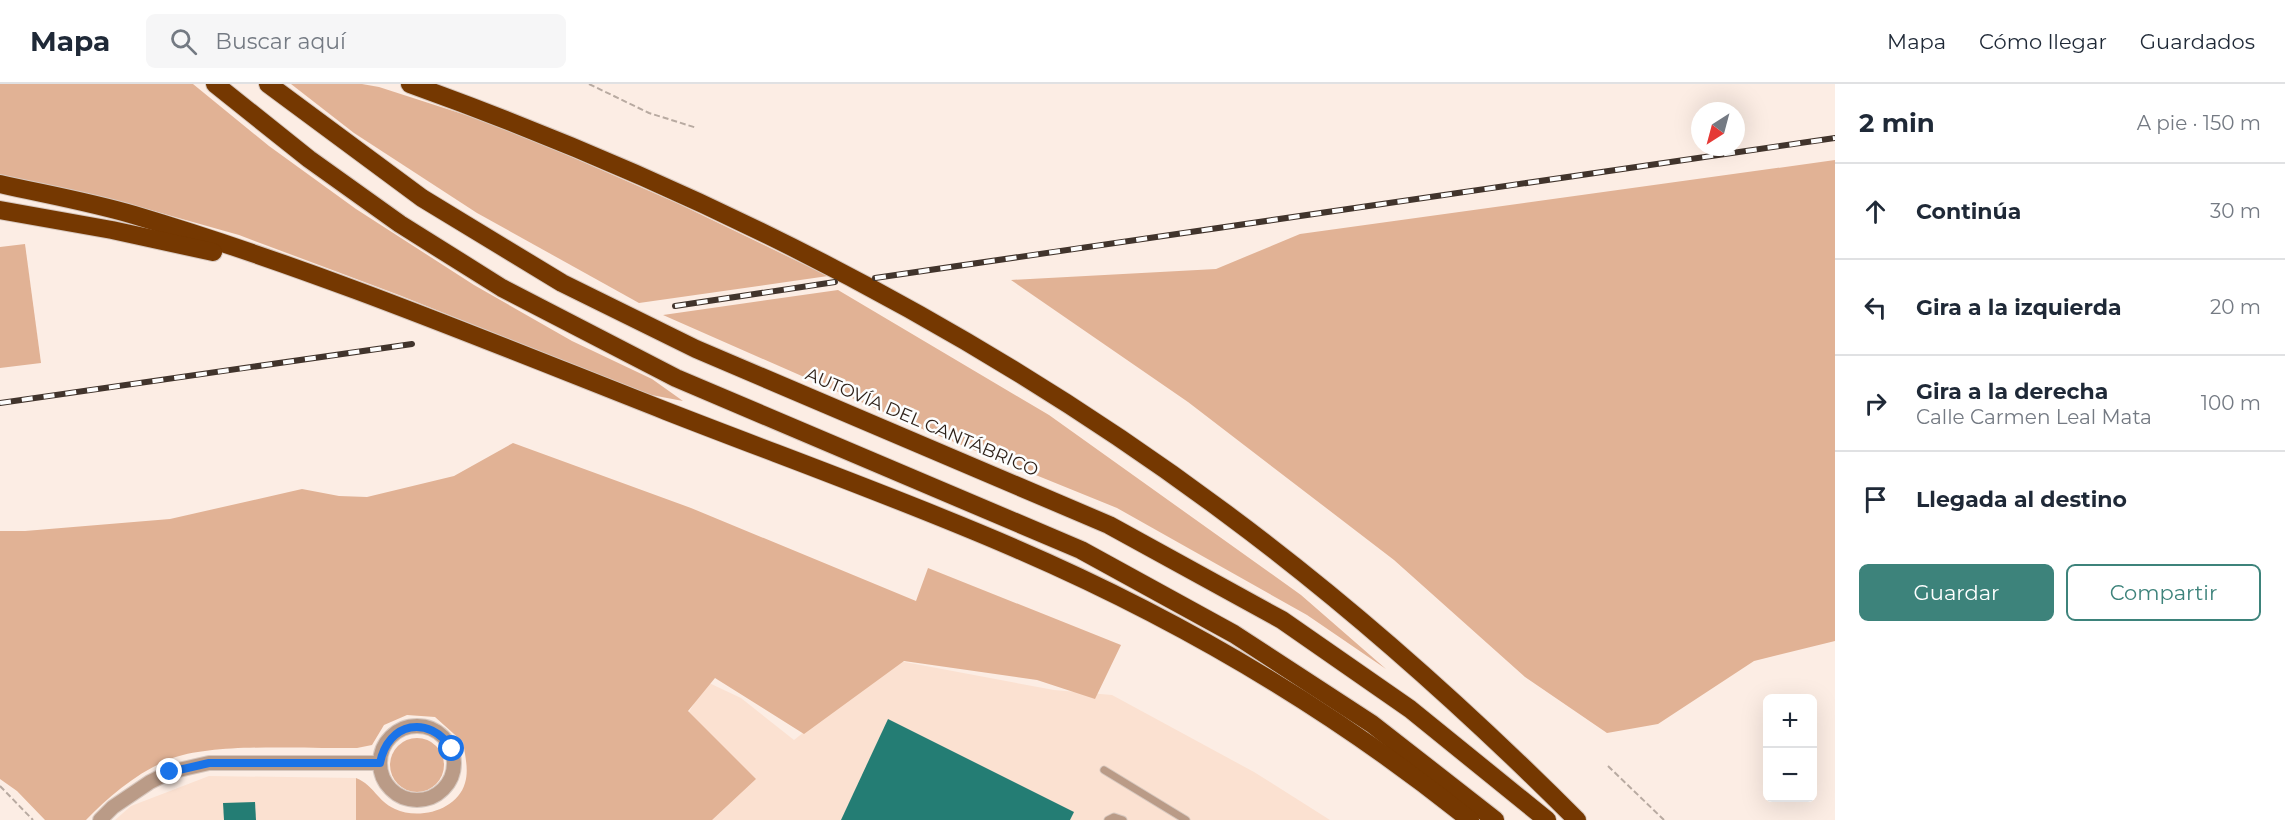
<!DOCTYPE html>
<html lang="es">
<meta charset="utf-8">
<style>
:root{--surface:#fff;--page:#f6f6f7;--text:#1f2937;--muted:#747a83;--line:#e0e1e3;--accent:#3d837b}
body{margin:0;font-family:Montserrat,sans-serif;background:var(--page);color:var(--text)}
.controls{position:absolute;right:18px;bottom:18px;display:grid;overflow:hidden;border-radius:9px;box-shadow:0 6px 24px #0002}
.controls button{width:54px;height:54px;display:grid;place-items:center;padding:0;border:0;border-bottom:2px solid var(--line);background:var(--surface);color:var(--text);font:30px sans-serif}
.compass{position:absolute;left:1691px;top:18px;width:54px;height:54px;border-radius:50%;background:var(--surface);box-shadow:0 6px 24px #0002;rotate:216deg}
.stop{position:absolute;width:18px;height:18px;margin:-14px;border:4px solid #1a73e8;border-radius:50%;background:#fff}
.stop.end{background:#1a73e8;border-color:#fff;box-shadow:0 2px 6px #0008}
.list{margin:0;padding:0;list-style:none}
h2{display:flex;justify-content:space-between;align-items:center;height:78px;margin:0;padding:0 24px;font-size:26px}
h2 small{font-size:20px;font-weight:400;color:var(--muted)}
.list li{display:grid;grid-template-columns:39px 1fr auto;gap:18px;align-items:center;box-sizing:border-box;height:96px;padding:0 24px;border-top:2px solid var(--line)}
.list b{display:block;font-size:22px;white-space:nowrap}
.list p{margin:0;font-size:20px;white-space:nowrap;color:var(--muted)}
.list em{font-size:20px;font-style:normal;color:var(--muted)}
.actions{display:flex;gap:12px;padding:18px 24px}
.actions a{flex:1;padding:14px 0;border:2px solid var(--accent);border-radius:9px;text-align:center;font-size:21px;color:var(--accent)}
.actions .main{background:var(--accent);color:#fff}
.icon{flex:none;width:33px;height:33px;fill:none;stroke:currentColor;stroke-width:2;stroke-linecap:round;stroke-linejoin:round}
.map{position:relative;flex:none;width:1835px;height:736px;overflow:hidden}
header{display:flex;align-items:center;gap:36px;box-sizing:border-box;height:84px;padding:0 30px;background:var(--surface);border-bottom:2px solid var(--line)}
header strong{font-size:28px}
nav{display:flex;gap:33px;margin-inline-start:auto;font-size:21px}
.search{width:420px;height:54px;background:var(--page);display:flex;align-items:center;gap:15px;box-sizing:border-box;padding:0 21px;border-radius:9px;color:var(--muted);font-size:22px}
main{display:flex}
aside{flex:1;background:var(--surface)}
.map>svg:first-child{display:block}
.built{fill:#fbe1d1}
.green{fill:#e1b295}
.building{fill:#247d74}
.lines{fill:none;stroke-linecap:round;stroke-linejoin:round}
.lane-casing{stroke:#d7c8bf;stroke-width:9}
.street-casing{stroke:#d7c8bf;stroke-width:16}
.highway-casing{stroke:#d7c8bf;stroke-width:20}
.path{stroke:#b8aaa1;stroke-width:2;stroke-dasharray:6 3;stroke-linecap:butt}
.lane{stroke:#ba9b87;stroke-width:7}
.street{stroke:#ba9b87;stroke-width:14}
.highway{stroke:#753801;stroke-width:18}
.rail-casing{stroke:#41342c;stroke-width:6}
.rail{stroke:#fdfdfd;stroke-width:4;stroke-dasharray:11;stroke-linecap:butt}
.route{stroke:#1a73e8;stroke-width:8}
.labels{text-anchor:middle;stroke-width:5;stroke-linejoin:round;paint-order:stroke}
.street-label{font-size:18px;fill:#2c1f17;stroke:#fdfdfd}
</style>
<header>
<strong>Mapa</strong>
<div class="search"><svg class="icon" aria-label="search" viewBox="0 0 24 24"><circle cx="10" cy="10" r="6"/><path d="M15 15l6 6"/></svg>Buscar aquí</div>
<nav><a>Mapa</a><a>Cómo llegar</a><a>Guardados</a></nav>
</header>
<main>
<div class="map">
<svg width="1835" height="736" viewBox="0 0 1835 736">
<rect width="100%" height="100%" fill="#fcede4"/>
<g class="built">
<path d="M894,576L1054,606L1112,611L1254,688L1330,736H712L684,636L707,598L741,614L794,656Z"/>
<path d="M209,692L356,694V736H115L131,722Z"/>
</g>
<g class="green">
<path d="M0,0H193L269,62L356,125L474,201L572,257L652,295L683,317L646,310L399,211L239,151L111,115L0,91Z"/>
<path d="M291,0H362L379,3L506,44L679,120L828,192L639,219L477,129L354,49Z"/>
<path d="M1835,76V557L1754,577L1658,640L1607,649L1525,593L1394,476L1188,318L1011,196L1216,185L1300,150Z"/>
<path d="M25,160L41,279L0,284V163Z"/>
<path d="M838,206L1049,331L1301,511L1386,585L1307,531L1117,424L927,347L663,231Z"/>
<path d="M513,359L691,424L916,517L928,484L1121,561L1095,615L1037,596L904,577L804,650L715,594L688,627L756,695L712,736H356V694C375,702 376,716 395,725C418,736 457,727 465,699C469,686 465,671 463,658L435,633L407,631L384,641L372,661L357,664C308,665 215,658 170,675C138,688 109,712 86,736H45L17,707L0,695V447H25L170,435L302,405L339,412L367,413L454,392Z"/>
<circle cx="417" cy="681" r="27"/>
</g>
<g class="building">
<path d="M888,635L1074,728L1070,736H841Z"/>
<path d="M255,718L256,736H224L223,719Z"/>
</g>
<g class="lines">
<g class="lane-casing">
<g id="lane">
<path d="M1104,686L1186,736"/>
<path d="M1108,736L1114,733L1123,736"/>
</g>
</g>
<g class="street-casing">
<g id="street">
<circle cx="417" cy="679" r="37"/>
<path d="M100,736L113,723L150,698L170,688L209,679H380"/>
</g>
</g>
<g class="highway-casing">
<g id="highway">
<path d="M215,0L309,75L400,140L502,204L676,294L1081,466L1234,550L1372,640L1495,736"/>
<path d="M268,0L422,114L562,199L696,265L1109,441L1282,536L1410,625L1547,736"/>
<path d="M410,0C699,104 977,244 1224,428C1350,521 1467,626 1577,736"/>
<path d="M0,100C44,110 90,118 134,131C315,185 490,258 666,327C781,372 899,414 1012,463C1175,533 1332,625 1470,736"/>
<path d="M0,126L112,146L213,168"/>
</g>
</g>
<g class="path">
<path d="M589,0L649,29L697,44"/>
<path d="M1608,682L1664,736"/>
<path d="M0,702L33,736"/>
</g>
<use href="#lane" class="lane"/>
<use href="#street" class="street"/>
<use href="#highway" class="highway"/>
<g class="rail-casing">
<g id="rail">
<path d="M875,194L1835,54"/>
<path d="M675,222L835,198"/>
<path d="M0,319L412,260"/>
</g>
</g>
<use href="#rail" class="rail"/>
</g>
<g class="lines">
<path class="route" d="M170,688L209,679H380C388,638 429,630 452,665"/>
</g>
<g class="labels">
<g class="street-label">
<text transform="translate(922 338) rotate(23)" y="6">AUTOVÍA DEL CANTÁBRICO</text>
</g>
</g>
</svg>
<div class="controls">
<button>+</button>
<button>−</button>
</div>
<svg class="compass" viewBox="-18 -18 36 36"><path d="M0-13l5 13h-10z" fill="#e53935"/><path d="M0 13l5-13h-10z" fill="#747a83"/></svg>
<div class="stop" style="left:452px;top:665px"></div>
<div class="stop end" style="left:170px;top:688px"></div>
</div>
<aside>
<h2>2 min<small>A pie · 150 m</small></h2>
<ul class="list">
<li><svg class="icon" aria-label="ahead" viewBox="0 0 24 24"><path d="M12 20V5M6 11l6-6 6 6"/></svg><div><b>Continúa</b></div><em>30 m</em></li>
<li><svg class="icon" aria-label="left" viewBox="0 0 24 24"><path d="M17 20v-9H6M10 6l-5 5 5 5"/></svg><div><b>Gira a la izquierda</b></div><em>20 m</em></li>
<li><svg class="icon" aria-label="right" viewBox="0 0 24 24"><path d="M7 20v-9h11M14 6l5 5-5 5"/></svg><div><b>Gira a la derecha</b><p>Calle Carmen Leal Mata</p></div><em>100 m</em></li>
<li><svg class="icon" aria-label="arrive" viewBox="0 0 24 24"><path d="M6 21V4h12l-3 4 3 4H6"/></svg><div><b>Llegada al destino</b></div></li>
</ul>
<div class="actions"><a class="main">Guardar</a><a>Compartir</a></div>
</aside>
</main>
